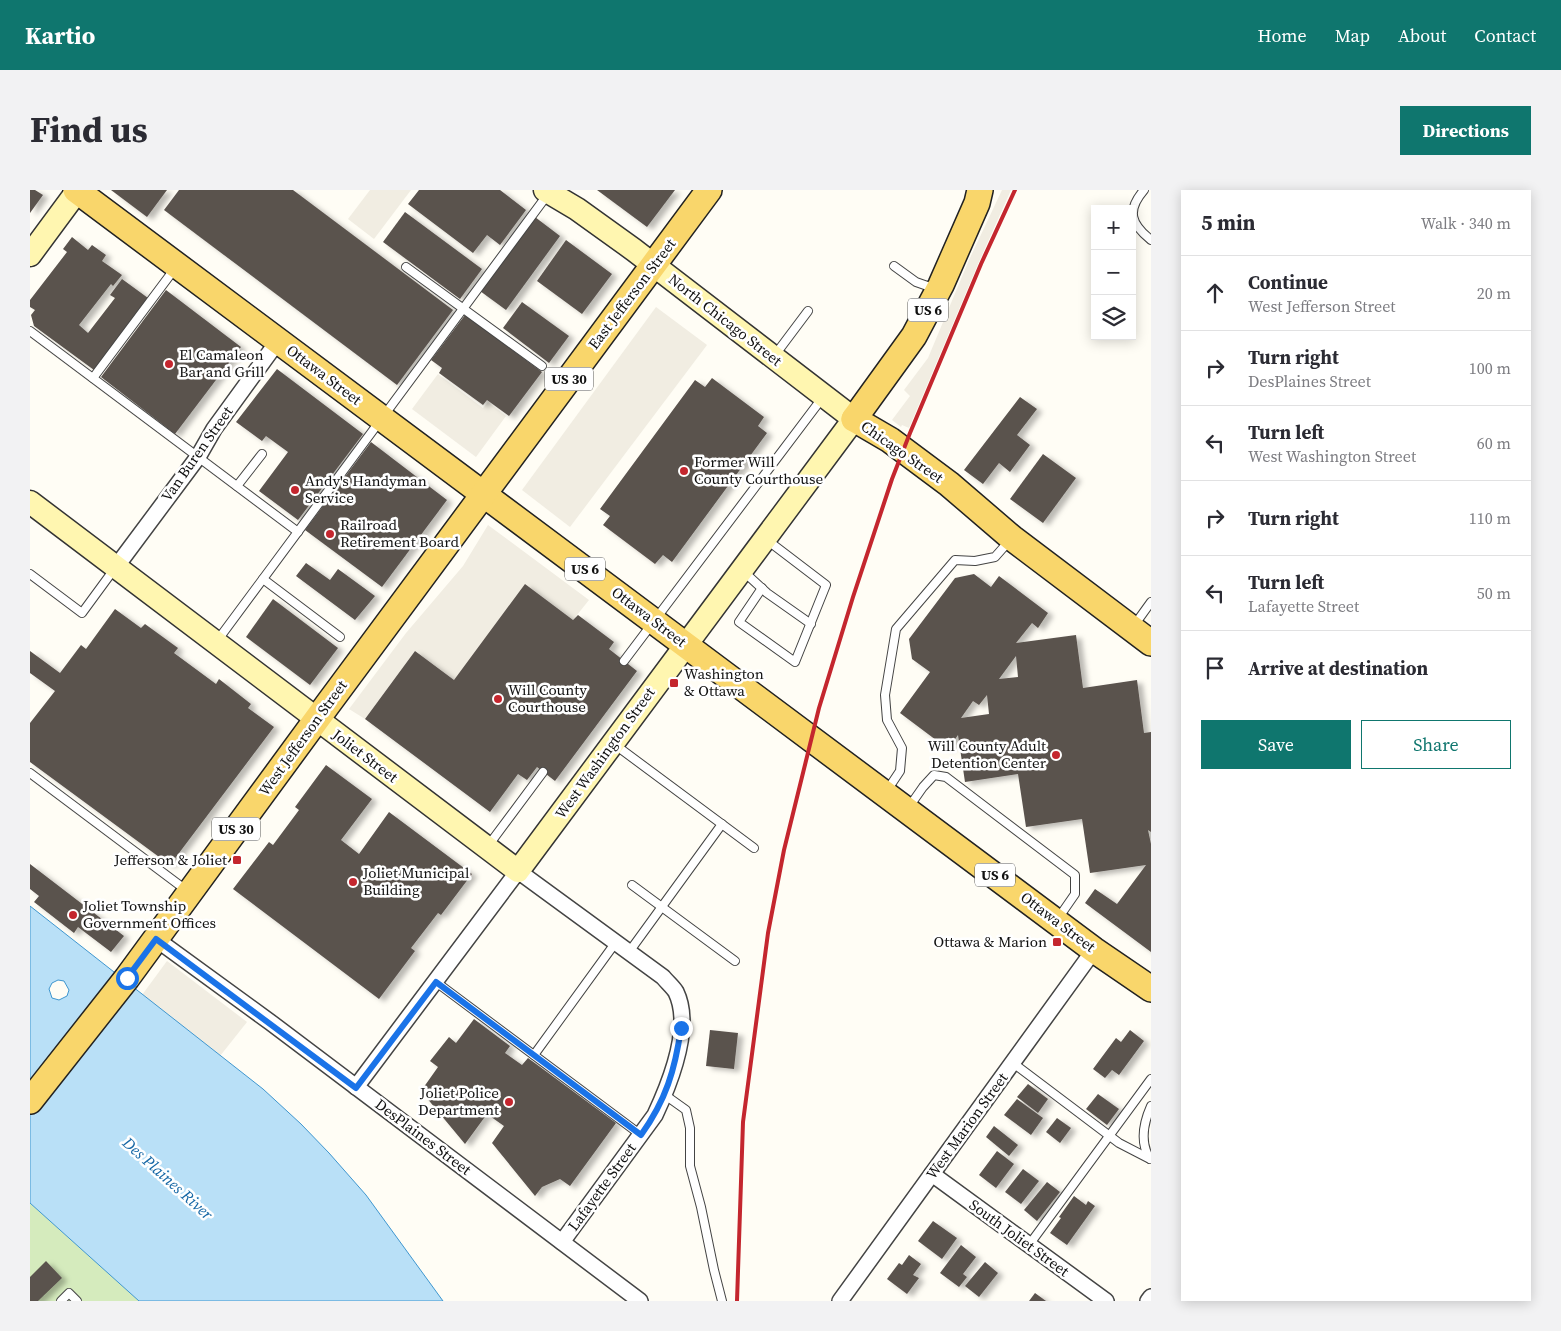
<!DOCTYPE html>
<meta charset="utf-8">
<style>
:root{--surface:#fff;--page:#f2f2f3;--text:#2b2b33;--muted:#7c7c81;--line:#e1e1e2;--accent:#0f766e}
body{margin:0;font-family:"Source Serif 4",serif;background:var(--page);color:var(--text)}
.controls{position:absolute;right:15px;top:15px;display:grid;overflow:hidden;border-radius:0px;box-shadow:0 2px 12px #0003}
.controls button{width:45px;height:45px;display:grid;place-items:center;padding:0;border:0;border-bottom:1px solid var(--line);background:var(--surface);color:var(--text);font:25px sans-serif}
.stop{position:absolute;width:15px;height:15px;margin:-11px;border:4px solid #1a73e8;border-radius:50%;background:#fff}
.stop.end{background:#1a73e8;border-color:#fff;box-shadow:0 1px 5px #0008}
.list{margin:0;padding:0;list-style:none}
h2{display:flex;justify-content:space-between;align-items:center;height:65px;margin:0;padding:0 20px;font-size:21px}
h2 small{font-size:16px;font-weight:400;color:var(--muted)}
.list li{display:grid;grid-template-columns:32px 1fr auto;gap:15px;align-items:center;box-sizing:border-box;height:75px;padding:0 20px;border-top:1px solid var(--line)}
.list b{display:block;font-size:19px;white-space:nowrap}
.list p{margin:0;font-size:16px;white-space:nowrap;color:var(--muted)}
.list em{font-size:16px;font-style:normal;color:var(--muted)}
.actions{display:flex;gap:10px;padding:15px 20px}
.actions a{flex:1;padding:11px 0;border:1px solid var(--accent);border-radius:0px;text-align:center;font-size:18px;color:var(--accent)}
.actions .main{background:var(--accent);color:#fff}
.icon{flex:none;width:28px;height:28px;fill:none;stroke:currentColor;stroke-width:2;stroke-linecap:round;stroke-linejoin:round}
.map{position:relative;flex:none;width:1121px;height:1111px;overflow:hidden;border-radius:0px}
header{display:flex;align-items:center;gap:30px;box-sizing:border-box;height:70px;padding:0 25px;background:var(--accent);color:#fff}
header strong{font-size:24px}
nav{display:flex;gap:28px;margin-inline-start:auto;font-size:18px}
.intro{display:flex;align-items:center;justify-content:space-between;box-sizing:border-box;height:120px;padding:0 30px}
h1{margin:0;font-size:35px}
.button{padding:12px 22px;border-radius:0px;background:var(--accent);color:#fff;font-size:18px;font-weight:700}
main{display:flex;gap:30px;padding:0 30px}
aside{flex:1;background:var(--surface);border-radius:0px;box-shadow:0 2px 12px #0003}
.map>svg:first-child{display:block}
.green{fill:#d5ebbd}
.plaza{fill:#f1ede2}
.water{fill:#b9e0f7;stroke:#3f96cf;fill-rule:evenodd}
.building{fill:#5a524d;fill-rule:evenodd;filter:url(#shadow)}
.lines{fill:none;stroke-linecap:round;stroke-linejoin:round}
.lane-casing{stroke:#444;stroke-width:10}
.street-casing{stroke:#444;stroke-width:18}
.secondary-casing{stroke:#333;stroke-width:25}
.primary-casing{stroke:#222;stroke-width:28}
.lane{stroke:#fff;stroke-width:8}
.street{stroke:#fff;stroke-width:15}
.secondary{stroke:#fff6b0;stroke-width:22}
.primary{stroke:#f9d66b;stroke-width:25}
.rail{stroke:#c4262e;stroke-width:4}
.route{stroke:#1a73e8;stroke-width:6}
.poi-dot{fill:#c4262e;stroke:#fff;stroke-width:2}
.labels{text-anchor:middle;stroke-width:5;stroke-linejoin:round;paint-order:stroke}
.shield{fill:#fff;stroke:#585858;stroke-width:1}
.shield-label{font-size:14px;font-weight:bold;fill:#111}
.street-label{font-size:15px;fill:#111;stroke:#fff}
.poi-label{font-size:15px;fill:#111;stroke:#fff;text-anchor:start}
.water-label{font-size:16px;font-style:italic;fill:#1768a6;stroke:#fff}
</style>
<header>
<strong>Kartio</strong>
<nav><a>Home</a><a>Map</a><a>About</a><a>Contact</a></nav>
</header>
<div class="intro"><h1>Find us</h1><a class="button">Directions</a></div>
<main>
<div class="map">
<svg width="1121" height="1111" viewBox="0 0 1121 1111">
<defs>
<filter id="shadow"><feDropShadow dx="5.5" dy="3" stdDeviation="2.5" flood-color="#0004"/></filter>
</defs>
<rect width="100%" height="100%" fill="#fffdf5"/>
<path class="green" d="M0,1013L103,1105L109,1111H0Z"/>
<g class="plaza">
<path d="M340,0H381L344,49L318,29Z"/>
<path d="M972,0H981L948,74L879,238L872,235L871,237L862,230L880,206L874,200L898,168L939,70Z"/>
<path d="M626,117L677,155L540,337L492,300Z"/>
<path d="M408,184L453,218L458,212L476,226L446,267L382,219Z"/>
<path d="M458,335L559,410L543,430L424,490L385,461L335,529L319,519L376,443L433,376Z"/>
<path d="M137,771L217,832L190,866L112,805Z"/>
</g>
<path class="water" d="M0,716L233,899L271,934L299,963L336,1005L413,1111H109L0,1013ZM28,790L34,791L39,800L37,806L29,810L22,808L19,799L22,793Z"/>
<g class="building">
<path d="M0,0H5L13,5L0,23Z"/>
<path d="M81,0H137L117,27Z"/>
<path d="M149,0H263L423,120L367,195L134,20Z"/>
<path d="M389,0H470L496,20L470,55L457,45L443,63L378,14Z"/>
<path d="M567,0H645L617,37Z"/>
<path d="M375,22L452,79L430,109L353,52Z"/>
<path d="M505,27L530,46L476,120L450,101Z"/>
<path d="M42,47L58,60L62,55L76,65L72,71L92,85L83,96L81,94L49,135L58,143L85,108L80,105L92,89L118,108L64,180L4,136L1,125L5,120L0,117V110L37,62L33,59Z"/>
<path d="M536,50L582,84L552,124L507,91Z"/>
<path d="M136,100L211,157L145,244L71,187Z"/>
<path d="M492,112L539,146L519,173L473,138Z"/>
<path d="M435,125L512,182L479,226L457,210L453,215L409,183L412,178L401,170Z"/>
<path d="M247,179L333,244L268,330L229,301L258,262L236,246L232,251L206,232Z"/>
<path d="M682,188L734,227L728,236L737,243L642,372L633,365L625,374L573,335L580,326L570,319L665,190L675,197Z"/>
<path d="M990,207L1007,219L987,245L1000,255L980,282L969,273L953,294L934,280Z"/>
<path d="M341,252L417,310L352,397L275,340Z"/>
<path d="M1013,264L1046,288L1013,333L980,309Z"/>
<path d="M276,373L300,390L308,379L345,406L325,430L266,386Z"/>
<path d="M944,384L961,397L969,386L1018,423L1008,438L1002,433L986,453L1046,445L1053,498L1107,490L1114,543L1121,542V642L1118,640L1121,654V762L1055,713L1065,699L1087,714L1116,675L1060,683L1052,629L996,637L988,584L935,592L928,545L918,559L870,523L900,482L882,469L879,449L925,388ZM986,466L988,487L969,489ZM957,505L959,524L931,528L943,511L949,515Z"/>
<path d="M495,394L543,430L548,425L584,452L579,459L607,481L525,591L507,577L497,590L488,584L460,622L335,529L385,461L424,490Z"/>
<path d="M243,409L308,458L280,495L216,447Z"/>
<path d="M85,419L111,438L115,434L148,458L144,463L186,494L189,489L221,514L218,518L244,537L140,675L0,572V533L25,501L0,483V461L30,483L51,455L56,459Z"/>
<path d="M296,575L342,609L311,650L329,664L359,622L442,684L411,725L408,723L381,758L385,761L349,809L203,699L239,652L243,655L269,620L265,617Z"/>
<path d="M0,674L94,746L81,762L48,737L44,743L4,712L9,706L0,699Z"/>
<path d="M444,829L480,856L475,863L492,875L498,868L586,933L540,996L530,989L512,997L505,1006L462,953L474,936L457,924L435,954L391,901L408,877L400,871L419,847L426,853Z"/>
<path d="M680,840L708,843L704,879L676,876Z"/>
<path d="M1100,840L1114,851L1089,885L1082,880L1075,888L1063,879L1086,848L1091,852Z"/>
<path d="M998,894L1018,909L1008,923L987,907Z"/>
<path d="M1068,904L1089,919L1077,935L1056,919Z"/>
<path d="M987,909L1013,928L1001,945L974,925Z"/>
<path d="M1027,928L1041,938L1030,953L1016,942Z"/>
<path d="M964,936L988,955L979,966L956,947Z"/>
<path d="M967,961L984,974L966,998L949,985Z"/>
<path d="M993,979L1009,991L991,1014L975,1002Z"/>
<path d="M1017,992L1030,1002L1007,1031L994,1020Z"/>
<path d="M1044,1006L1056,1015L1058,1011L1065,1016L1037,1055L1020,1043L1031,1028L1029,1027Z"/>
<path d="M903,1031L927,1048L912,1069L888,1051Z"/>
<path d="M931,1055L946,1067L933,1084L937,1087L929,1097L910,1083Z"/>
<path d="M879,1065L891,1074L883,1085L889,1088L877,1104L857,1089L869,1073L872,1075Z"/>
<path d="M16,1071L32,1088L8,1111H0V1087Z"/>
<path d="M955,1072L968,1083L949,1107L935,1096Z"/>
<path d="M1005,1103L1016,1111H999Z"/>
</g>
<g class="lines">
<g class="lane-casing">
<g id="lane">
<path d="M1114,0C1096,21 1101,34 1121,50"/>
<path d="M864,76L886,92L906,99"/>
<path d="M376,77L512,176"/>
<path d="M0,141L268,342"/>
<path d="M745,165L778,121"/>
<path d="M63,188L146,77"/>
<path d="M207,296L232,264"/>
<path d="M713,381L737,403L781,434"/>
<path d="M0,384L52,423L85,378"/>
<path d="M233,389L310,447"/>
<path d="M732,398L709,432L765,472L796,395L737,350"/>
<path d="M1103,437L1121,412"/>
<path d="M187,451L518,4"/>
<path d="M594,471L793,207"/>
<path d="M584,554L724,658"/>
<path d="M0,583L156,700"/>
<path d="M856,602L870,581L872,558L857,530L855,505L866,439L925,370L945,371L965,367L980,350"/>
<path d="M879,617L893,597L904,585L916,587L1045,685V704L1027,730"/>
<path d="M458,656L513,582"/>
<path d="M602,695L705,771"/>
<path d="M599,762L692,634"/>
<path d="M406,792L611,945"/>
<path d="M504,865L586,752"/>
<path d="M983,873L1089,953L1120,969"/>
<path d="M635,905L656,920L660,938V976L671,1017L684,1080L692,1111"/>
<path d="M1120,969C1110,953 1113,934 1121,916"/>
<path d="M999,1055L1121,889"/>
<path d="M31,1111L39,1103L47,1111"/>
</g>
</g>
<g class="street-casing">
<g id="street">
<path d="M86,377L168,267L184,239L248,151"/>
<path d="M126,749L240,832L610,1111"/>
<path d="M326,897L488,681L633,787C637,792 643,797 646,802C663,837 640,893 625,925L532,1052"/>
<path d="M902,984L1076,1111"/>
<path d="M810,1111L1064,760"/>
<path d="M1118,1111L1121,1107"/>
</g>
</g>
<g class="secondary-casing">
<g id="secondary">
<path d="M0,65L48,0"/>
<path d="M0,312L488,681L824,229L604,60L547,19L515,0"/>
</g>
</g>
<g class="primary-casing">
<g id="primary">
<path d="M46,0L1064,760L1121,799"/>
<path d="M824,229L860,250L919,294L982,348L1121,453"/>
<path d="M824,229L884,146L911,95L947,13L950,0"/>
<path d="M0,911L97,788L298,514L679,0"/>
</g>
</g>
<use href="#lane" class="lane"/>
<use href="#street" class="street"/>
<use href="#secondary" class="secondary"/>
<use href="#primary" class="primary"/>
<path class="rail" d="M707,1111L713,932L738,743L754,660L789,518L823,407L862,289L880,243L951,74L985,0"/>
</g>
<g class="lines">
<path class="route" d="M97,788L126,749L326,898L406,792L611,945C636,910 645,880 651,838"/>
</g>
<g class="poi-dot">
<circle cx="139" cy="174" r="5"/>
<circle cx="654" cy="281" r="5"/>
<circle cx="265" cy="300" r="5"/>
<circle cx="300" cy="344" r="5"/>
<rect x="639" y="488" width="10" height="10" rx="2.5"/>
<circle cx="468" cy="509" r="5"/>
<circle cx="1026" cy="565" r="5"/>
<rect x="202" y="665" width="10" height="10" rx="2.5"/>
<circle cx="323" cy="692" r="5"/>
<circle cx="43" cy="725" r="5"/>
<rect x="1022" y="747" width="10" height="10" rx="2.5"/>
<circle cx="479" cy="912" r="5"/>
</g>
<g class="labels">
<g class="shield">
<rect x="878" y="108.5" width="40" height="23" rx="4"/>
<rect x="515" y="177.5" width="48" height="23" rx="4"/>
<rect x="535" y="367.5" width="40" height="23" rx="4"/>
<rect x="182" y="627.5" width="48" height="23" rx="4"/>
<rect x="945" y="673.5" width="40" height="23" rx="4"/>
</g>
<g class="shield-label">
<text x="898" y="125">US 6</text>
<text x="539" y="194">US 30</text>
<text x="555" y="384">US 6</text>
<text x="206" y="644">US 30</text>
<text x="965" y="690">US 6</text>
</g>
<g class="street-label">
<text transform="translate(602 104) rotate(-53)" y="5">East Jefferson Street</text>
<text transform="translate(695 130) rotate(38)" y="5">North Chicago Street</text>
<text transform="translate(294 185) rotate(37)" y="5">Ottawa Street</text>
<text transform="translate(872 262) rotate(35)" y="5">Chicago Street</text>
<text transform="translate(167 264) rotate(-55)" y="5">Van Buren Street</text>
<text transform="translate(619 427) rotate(37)" y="5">Ottawa Street</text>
<text transform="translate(273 548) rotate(-54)" y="5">West Jefferson Street</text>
<text transform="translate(575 563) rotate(-54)" y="5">West Washington Street</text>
<text transform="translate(335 566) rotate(37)" y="5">Joliet Street</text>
<text transform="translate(1028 732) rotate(37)" y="5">Ottawa Street</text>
<text transform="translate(937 936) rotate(-54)" y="5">West Marion Street</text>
<text transform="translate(393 947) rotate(37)" y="5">DesPlaines Street</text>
<text transform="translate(572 997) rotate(-54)" y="5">Lafayette Street</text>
<text transform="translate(989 1048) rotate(36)" y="5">South Joliet Street</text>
</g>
<g class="poi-label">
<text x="149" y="170">El Camaleon<tspan x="149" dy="17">Bar and Grill</tspan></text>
<text x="664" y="277">Former Will<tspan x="664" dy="17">County Courthouse</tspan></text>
<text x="275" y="296">Andy's Handyman<tspan x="275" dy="17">Service</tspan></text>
<text x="310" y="340">Railroad<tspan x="310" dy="17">Retirement Board</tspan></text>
<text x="654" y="489">Washington<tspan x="654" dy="17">&amp; Ottawa</tspan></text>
<text x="478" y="505">Will County<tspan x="478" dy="17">Courthouse</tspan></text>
<text x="1016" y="561" text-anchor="end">Will County Adult<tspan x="1016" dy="17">Detention Center</tspan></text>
<text x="197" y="675" text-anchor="end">Jefferson &amp; Joliet</text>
<text x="333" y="688">Joliet Municipal<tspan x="333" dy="17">Building</tspan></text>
<text x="53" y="721">Joliet Township<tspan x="53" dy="17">Government Offices</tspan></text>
<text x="1017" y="757" text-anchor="end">Ottawa &amp; Marion</text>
<text x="469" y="908" text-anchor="end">Joliet Police<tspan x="469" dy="17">Department</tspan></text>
</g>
<g class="water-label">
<text transform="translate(138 988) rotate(42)" y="6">Des Plaines River</text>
</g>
</g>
</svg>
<div class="controls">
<button>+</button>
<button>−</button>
<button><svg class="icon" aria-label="layers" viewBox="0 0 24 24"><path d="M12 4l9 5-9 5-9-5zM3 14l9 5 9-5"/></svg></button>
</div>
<div class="stop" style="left:97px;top:788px"></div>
<div class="stop end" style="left:651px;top:838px"></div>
</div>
<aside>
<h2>5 min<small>Walk · 340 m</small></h2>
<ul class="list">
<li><svg class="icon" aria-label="ahead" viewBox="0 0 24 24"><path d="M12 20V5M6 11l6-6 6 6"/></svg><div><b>Continue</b><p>West Jefferson Street</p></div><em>20 m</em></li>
<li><svg class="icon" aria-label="right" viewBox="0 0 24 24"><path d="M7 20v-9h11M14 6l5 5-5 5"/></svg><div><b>Turn right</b><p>DesPlaines Street</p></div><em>100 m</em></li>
<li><svg class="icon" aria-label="left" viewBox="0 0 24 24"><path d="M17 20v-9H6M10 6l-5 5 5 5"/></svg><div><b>Turn left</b><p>West Washington Street</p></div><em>60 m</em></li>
<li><svg class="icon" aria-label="right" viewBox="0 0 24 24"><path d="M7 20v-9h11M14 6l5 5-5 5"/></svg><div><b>Turn right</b></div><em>110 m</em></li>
<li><svg class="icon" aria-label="left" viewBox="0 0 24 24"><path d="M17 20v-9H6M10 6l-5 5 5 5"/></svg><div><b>Turn left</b><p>Lafayette Street</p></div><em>50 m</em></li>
<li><svg class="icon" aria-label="arrive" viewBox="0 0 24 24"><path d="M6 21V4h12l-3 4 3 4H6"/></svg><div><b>Arrive at destination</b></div></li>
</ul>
<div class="actions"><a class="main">Save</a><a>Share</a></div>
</aside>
</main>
